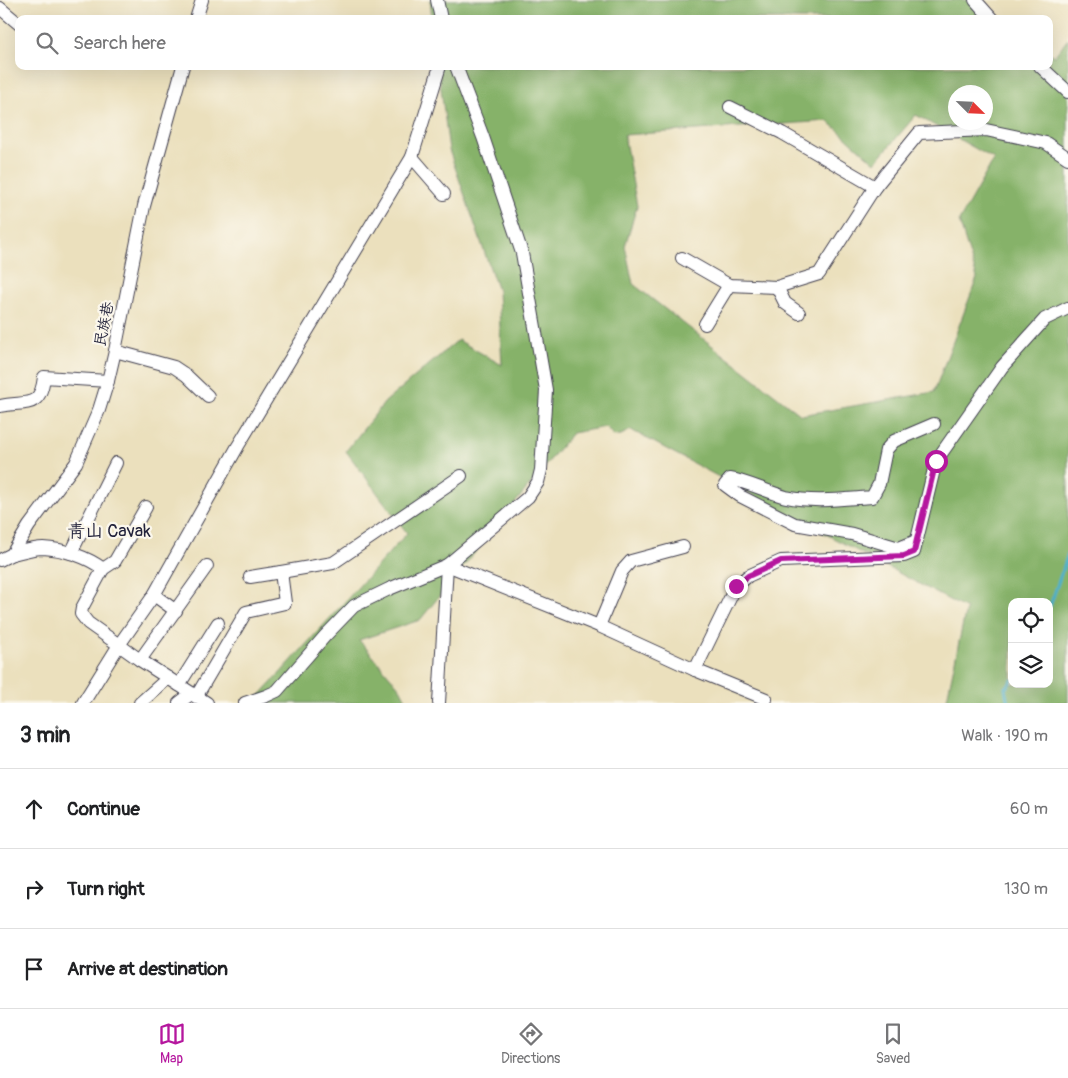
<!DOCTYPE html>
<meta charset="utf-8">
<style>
:root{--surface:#fff;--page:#f6f6f6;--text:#202124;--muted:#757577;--line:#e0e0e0;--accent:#b5179e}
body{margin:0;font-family:Pangolin,"LXGW WenKai TC",sans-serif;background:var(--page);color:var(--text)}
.controls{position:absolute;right:15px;bottom:15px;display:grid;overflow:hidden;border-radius:10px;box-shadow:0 5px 20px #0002}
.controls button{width:45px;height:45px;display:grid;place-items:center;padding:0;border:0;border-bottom:1px solid var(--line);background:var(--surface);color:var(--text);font:25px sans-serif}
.compass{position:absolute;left:948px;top:85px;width:45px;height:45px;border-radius:50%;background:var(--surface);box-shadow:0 5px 20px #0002;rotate:114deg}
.stop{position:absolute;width:15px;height:15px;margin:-11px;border:4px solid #b5179e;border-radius:50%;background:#fff}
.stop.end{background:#b5179e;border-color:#fff;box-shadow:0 1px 5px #0008}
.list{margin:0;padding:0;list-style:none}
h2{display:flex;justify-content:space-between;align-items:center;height:65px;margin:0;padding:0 20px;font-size:21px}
h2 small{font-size:16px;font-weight:400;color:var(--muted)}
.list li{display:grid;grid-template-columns:32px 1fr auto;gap:15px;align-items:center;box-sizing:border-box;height:80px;padding:0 20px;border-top:1px solid var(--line)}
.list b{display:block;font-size:19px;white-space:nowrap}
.list em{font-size:16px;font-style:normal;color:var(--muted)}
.icon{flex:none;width:28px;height:28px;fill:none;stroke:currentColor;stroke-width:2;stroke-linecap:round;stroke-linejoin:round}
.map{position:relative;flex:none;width:1068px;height:703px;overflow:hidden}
.search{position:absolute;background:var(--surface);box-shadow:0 5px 20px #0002;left:15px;right:15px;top:15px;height:55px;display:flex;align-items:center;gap:12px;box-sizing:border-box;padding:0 18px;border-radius:10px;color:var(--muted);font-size:19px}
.sheet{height:305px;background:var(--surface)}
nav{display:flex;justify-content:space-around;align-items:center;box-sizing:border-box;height:70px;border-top:1px solid var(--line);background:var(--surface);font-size:14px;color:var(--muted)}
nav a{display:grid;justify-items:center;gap:2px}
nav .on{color:var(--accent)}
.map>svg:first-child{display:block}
.forest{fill:#86b269;stroke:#546a52;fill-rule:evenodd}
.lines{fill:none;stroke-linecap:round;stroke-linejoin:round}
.stream{stroke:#4eb1cd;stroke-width:3}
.minor-casing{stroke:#403e4e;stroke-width:14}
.minor{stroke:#fff;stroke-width:12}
.route{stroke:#b5179e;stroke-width:6}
.labels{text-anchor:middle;stroke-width:4.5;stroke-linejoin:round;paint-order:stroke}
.street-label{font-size:15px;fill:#22223b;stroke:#fbf7ec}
.quarter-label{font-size:18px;fill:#22223b;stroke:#fbf7ec}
</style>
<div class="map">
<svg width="1068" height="703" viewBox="0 0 1068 703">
<rect width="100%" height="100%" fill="#fbf7ec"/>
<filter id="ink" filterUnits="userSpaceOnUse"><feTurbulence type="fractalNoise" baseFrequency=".02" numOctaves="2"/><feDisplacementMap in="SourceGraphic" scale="10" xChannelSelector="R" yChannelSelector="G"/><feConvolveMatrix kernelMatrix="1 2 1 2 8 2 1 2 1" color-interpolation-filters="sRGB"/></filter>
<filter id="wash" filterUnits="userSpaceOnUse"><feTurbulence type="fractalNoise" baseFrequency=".0096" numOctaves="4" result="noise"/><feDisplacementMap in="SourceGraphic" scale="20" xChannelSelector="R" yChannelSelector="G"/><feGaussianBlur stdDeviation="1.12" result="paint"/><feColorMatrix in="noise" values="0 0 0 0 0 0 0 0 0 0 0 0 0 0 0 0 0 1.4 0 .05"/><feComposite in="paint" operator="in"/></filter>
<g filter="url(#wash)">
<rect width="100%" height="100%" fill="#ebe0bd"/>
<g class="forest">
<path d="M430,0H974L1001,19H432Z"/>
<path d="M1068,39V703H946L966,609L631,430L621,435L614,436L606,427L572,433L420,620L359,640L400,688L408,703H253L407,533L346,451L385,402L458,340L502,365L498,291L449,150L438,66H1049V53L1054,56ZM956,92H986V122H956ZM916,115L994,159L959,221L977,278L934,392L801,415L633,284L625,246L637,206L624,135L828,121L875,163ZM1012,602H1049V684H1012Z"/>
</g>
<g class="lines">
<g class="stream">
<path d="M1049,609L1068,554"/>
<path d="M1008,703L1005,689L1012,680"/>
</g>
</g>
</g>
<g filter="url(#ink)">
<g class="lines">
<g class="minor-casing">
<g id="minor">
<path d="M437,0L441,19"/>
<path d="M975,0L992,19"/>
<path d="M0,8L19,24"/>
<path d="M196,19L202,0"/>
<path d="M1040,66L1068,92"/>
<path d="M730,107L782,133L875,187"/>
<path d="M412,157L444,194"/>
<path d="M682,258L729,285L777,287L819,274L875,187L919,133L986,130L1046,143L1068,158"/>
<path d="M777,287L785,303L799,313"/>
<path d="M705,324L729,285"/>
<path d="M115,351L174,367L186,375L208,396"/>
<path d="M0,406C25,400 40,411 44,377L108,381"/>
<path d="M916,541L899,548L852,534L795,524L740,496L725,485L730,479C749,482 767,492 786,497C814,503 843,499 872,497L879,484L886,450L894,441L934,424"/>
<path d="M71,553L116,463"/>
<path d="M12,554C22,552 33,548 43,548C63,549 88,557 103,569L82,608L81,614L88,623L140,660L207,703"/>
<path d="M0,560L12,554L29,526L76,463L99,410L108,381L115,351L144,206L183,66"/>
<path d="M103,569L115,561L146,507"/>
<path d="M250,577L281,572"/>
<path d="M154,595L176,611"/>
<path d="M599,626L622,571L631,561L683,547"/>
<path d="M140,660L207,566"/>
<path d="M695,670L736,586L748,576L781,561L904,556L914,552L936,461L1002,367L1045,319L1068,308"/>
<path d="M179,685L218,623"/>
<path d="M196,697L246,612L285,603L281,572L333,563L461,476"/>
<path d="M83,703L119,645L154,595L238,446L412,157L440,66"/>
<path d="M140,703L168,678"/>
<path d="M179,703L191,694"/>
<path d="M245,703L266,696L277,691L325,636L354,606L389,589L447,565L599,626L695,670L766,699L765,703"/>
<path d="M439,703L447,565L528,497L538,482L541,470L546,390L522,253L483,137L456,66"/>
</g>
</g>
<use href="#minor" class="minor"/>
</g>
</g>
<g class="lines" filter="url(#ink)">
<path class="route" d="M736,586L748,576L781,561L904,556L914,552L936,461"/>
</g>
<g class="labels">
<g class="street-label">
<text transform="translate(104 324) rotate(-79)" y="5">民族巷</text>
</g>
<g class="quarter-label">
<text x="109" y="537">青山 Cavak</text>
</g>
</g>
</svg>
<div class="controls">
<button><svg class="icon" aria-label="locate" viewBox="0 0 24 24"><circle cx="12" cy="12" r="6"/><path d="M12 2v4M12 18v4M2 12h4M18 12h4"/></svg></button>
<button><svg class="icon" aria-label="layers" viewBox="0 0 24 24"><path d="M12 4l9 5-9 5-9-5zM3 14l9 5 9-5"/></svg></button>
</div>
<svg class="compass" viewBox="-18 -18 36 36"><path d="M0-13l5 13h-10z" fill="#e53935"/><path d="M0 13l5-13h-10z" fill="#757577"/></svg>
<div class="stop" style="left:936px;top:461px"></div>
<div class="stop end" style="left:736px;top:586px"></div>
<div class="search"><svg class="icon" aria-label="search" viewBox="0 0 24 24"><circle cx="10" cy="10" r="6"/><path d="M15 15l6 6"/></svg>Search here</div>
</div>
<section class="sheet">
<h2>3 min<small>Walk · 190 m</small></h2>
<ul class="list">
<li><svg class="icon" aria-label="ahead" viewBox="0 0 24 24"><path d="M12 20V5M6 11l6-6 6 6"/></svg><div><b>Continue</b></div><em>60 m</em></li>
<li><svg class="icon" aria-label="right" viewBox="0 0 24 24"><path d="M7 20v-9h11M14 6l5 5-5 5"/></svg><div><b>Turn right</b></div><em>130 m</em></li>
<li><svg class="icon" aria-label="arrive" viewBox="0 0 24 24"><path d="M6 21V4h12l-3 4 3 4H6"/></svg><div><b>Arrive at destination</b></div></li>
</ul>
</section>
<nav>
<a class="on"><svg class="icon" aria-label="map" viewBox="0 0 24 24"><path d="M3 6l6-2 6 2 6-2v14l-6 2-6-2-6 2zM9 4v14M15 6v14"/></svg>Map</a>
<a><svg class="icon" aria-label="directions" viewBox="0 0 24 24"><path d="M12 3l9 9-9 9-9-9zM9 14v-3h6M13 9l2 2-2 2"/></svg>Directions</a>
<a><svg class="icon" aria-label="saved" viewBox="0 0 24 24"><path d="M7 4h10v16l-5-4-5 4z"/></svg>Saved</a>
</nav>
